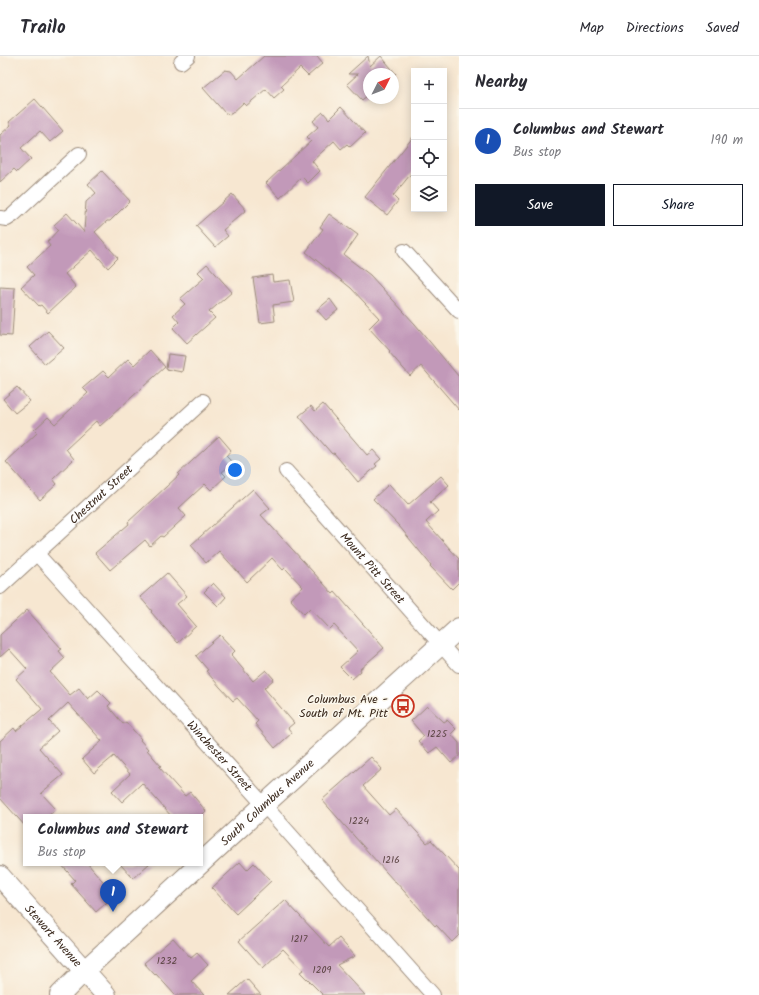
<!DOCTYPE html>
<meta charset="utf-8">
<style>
:root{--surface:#fff;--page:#f2f2f3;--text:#2b2b33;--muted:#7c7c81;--line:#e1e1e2;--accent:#111827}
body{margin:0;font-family:Kalam,sans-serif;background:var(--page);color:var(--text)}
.controls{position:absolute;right:12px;top:12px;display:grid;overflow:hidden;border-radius:0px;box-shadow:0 2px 10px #0003}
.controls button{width:36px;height:36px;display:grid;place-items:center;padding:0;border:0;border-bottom:1px solid var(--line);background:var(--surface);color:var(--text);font:20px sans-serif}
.compass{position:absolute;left:363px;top:12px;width:36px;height:36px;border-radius:50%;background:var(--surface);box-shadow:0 2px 10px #0003;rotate:48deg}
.you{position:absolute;left:235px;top:414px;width:14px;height:14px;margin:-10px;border:3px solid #fff;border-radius:50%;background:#1a73e8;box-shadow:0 0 0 6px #1a73e833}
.badge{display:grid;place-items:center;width:26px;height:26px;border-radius:50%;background:var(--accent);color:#fff;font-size:13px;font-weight:700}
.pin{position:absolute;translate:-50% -33px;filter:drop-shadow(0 1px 2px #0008)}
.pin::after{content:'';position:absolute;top:21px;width:14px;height:12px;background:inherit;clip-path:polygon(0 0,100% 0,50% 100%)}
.popup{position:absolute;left:23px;top:758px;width:180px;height:52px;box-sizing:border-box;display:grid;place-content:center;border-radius:0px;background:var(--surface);filter:drop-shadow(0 1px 3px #0005);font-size:13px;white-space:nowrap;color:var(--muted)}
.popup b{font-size:15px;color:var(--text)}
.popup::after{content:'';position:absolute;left:50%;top:100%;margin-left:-8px;border:8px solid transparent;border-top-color:var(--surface)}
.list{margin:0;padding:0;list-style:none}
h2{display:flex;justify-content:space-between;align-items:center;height:52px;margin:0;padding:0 16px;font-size:17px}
h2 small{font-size:13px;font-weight:400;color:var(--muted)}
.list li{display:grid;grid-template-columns:26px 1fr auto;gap:12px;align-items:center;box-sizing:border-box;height:64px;padding:0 16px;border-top:1px solid var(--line)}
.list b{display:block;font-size:15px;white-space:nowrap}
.list p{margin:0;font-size:13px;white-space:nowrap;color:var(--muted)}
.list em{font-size:13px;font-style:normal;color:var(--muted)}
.actions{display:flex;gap:8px;padding:12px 16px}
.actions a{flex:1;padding:9px 0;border:1px solid var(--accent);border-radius:0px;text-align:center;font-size:14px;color:var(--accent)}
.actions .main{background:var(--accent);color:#fff}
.icon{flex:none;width:22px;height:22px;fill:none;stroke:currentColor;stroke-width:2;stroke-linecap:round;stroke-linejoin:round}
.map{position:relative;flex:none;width:459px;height:939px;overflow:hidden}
header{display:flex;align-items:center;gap:24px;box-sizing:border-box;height:56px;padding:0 20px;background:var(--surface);border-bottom:1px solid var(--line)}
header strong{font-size:19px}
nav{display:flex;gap:22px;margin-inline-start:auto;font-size:14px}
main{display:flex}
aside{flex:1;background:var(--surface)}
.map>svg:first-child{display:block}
.building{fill:#c299b9}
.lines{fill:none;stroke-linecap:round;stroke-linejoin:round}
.street-casing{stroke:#998878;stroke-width:16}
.secondary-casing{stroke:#998878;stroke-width:22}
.street{stroke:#fff;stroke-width:14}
.secondary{stroke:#fff;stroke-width:20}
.labels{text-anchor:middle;stroke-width:3;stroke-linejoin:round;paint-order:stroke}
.number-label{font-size:10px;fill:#5d4645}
.street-label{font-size:12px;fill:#3b2a1e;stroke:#fbf7ec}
.poi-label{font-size:12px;fill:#3b2a1e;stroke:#fbf7ec;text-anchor:end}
</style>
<header>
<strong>Trailo</strong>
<nav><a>Map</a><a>Directions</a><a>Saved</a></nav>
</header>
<main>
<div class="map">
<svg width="459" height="939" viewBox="0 0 459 939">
<rect width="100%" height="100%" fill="#fbf7ec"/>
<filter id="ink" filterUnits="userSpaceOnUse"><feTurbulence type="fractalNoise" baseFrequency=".025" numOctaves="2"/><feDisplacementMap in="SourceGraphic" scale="8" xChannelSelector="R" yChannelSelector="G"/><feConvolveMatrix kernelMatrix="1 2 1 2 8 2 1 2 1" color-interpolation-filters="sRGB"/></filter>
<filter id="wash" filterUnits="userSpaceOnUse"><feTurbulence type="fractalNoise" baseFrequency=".012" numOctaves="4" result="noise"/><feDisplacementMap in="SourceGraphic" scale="16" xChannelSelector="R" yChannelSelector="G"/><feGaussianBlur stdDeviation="0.9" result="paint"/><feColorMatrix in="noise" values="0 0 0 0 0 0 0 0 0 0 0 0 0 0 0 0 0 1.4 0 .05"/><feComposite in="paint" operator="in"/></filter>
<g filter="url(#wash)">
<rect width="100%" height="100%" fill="#f7e7d1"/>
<g id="blocks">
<g class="building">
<path d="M264,0H317L323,7L308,20L300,12L281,30L284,33L274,42L266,33L246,50L243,47L231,58L225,57L203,32L225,14L231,15L238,23Z"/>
<path d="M368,0L370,10L381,0L396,18H369V38L362,44L347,28L358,18H348Z"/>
<path d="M35,43L63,75L50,86L40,75L21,92L31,103L17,116L14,113L0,126V79L11,69L9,66Z"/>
<path d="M341,51L365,77L350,91L347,88L341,93L334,85L312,105L320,115L308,127L302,121L280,142L266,127L311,85L307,81L318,71L313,65L323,56L329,63Z"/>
<path d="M414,80V114L393,140L398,145L387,159L365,141Z"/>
<path d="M102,115L130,145L110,165H107L95,176L118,202L108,212L92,194L65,218L76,231L48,257L41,249L39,250L21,231L34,219L27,211L50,190L47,186L58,174L54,169L67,157L84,176L86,146L96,137L88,128Z"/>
<path d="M232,138L246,154L223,174L228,180L215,191L196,170Z"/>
<path d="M329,158L358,179L344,199L370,219L415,268L459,321V354L421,310L410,320L389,296L390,295L369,272L379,262L351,232L306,196L323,173L320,171Z"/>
<path d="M207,208L232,236L209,256L215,262L187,287L173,272L179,266L173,259L185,248L180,243L204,222L198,216Z"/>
<path d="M272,219L273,226L290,224L294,246L273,249L275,265L260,267L253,222Z"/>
<path d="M0,231L15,232L12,280L0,279Z"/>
<path d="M330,243L338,254L326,264L317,254Z"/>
<path d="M48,275L64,292L45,308L30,291Z"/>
<path d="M150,294L165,311L100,370L96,365L66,393L74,403L53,423L57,428L40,444L6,406L37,377L34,374L48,361L55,368L88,337L83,332L103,315L109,321L128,303L134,309Z"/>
<path d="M168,298L185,300L182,316L166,313Z"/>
<path d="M17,331L30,345L15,357L3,343Z"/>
<path d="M323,348L367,399L373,394L381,403L375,408L377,410L358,426L334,397L332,398L299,360L311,350L315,355Z"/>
<path d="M219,380L231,394L226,400L233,407L222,416L226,420L211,434L205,428L179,452L186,460L163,481L161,480L150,490L145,484L110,514L95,497L129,468L128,466L179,419L178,418Z"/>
<path d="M441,420L449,429L430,446L438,455L426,466L459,503V526L452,533L430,510L431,509L399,470L373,443L389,428L408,449Z"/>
<path d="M253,433L270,452L261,459L333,538L335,536L384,592L360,613L361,615L352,623L340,611L358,595L334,569L330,573L310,552L304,558L290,543L303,531L285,512L283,514L272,502L247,526L219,495L206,507L191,489Z"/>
<path d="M167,517L187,540L177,548L196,570L178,587L151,556L152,555L140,541Z"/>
<path d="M213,527L226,541L218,550L204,536Z"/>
<path d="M27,554L62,593L59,595L65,602L50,616L70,639L79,632L88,643L98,634L111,647L108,650L123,668L126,666L141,683L140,684L148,693L147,694L161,710L159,711L185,740L190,736L206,755L200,761H172L142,727L122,746L112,735L130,718L114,700L94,717L82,703L102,685L68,647L49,665L58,675L39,692L63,719L41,737L56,753L47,761H26V771L0,742V685L14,672L16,675L42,653L16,623L27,613L9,593L0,601V579Z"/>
<path d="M220,579L235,595L231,599L253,625L266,614L274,623L264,632L294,667L288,672L292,677L275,692L255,668L258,665L237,642L233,645L220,631L206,615L208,614L196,600Z"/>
<path d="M427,650L444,666L447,664L456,673L451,678L459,687V700L451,707L437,691L429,697L418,685L424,680L411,665Z"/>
<path d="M371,701L382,713L363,730L389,759L396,753L427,787L431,784L459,814V879L452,886L436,869L435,870L395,825H394L322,744Z"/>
<path d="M240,806L247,814L254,807L271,825L236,858L212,832Z"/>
<path d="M60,807H87L115,839L96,856L71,828L75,824Z"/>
<path d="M119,807H150L133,822Z"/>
<path d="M285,844L329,891L339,882L355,900L337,909L365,939H323L300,916L303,914L283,893L263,912L239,885Z"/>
<path d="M173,882L191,902L197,897L208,909L191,925L204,939H175L156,918L155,919L144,907Z"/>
<path d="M247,923L261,939H229Z"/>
</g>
</g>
</g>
<g filter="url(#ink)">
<use href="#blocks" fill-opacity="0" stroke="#998878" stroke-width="1"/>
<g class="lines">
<g class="street-casing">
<g id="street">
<path d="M181,6L188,0"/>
<path d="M0,162L7,163L13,159L79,98"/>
<path d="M404,195L459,255"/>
<path id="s1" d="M286,415L459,609"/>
<path id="s2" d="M37,498L264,749L433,939"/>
<path id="s3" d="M0,531L203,345"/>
</g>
</g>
<g class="secondary-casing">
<g id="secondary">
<path id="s4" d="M0,820L106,939"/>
<path id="s5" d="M60,939L84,915L264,749L459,572"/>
</g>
</g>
<use href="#street" class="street"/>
<use href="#secondary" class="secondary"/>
</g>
</g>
<defs>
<g id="bus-ring" transform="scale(1.15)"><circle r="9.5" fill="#fbf7ec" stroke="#c8321e" stroke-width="1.5"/><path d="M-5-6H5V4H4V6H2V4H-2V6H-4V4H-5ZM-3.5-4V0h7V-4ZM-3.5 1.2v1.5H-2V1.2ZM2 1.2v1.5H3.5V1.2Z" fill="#c8321e"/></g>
</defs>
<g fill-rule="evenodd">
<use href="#bus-ring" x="403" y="650"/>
</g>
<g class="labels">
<g class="number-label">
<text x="437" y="681">1225</text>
<text x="359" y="768">1224</text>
<text x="391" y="807">1216</text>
<text x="299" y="886">1217</text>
<text x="167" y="908">1232</text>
<text x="322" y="917">1209</text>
</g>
<g class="street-label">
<text dy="4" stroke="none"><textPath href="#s3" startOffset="137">Chestnut Street</textPath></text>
<text dy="4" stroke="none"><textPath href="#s1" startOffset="130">Mount Pitt Street</textPath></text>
<text dy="4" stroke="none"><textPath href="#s2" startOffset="272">Winchester Street</textPath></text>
<text dy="4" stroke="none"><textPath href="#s5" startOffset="283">South Columbus Avenue</textPath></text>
<text dy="4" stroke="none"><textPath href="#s4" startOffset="80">Stewart Avenue</textPath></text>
</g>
<g class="poi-label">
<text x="388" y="647">Columbus Ave -<tspan x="388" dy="14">South of Mt. Pitt</tspan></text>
</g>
</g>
</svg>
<div class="controls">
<button>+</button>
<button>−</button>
<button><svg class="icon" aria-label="locate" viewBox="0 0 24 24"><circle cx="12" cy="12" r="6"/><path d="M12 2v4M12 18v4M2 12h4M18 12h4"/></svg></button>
<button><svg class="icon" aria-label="layers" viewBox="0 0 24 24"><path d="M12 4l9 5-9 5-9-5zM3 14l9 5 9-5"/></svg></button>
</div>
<svg class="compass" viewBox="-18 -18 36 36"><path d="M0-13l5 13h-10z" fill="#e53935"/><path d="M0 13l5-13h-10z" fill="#7c7c81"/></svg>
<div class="you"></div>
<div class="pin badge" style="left:113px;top:856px;background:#1a4fb4">1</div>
<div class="popup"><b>Columbus and Stewart</b>Bus stop</div>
</div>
<aside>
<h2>Nearby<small></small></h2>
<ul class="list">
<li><span class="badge" style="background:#1a4fb4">1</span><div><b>Columbus and Stewart</b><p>Bus stop</p></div><em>190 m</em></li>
</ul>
<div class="actions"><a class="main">Save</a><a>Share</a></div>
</aside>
</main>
